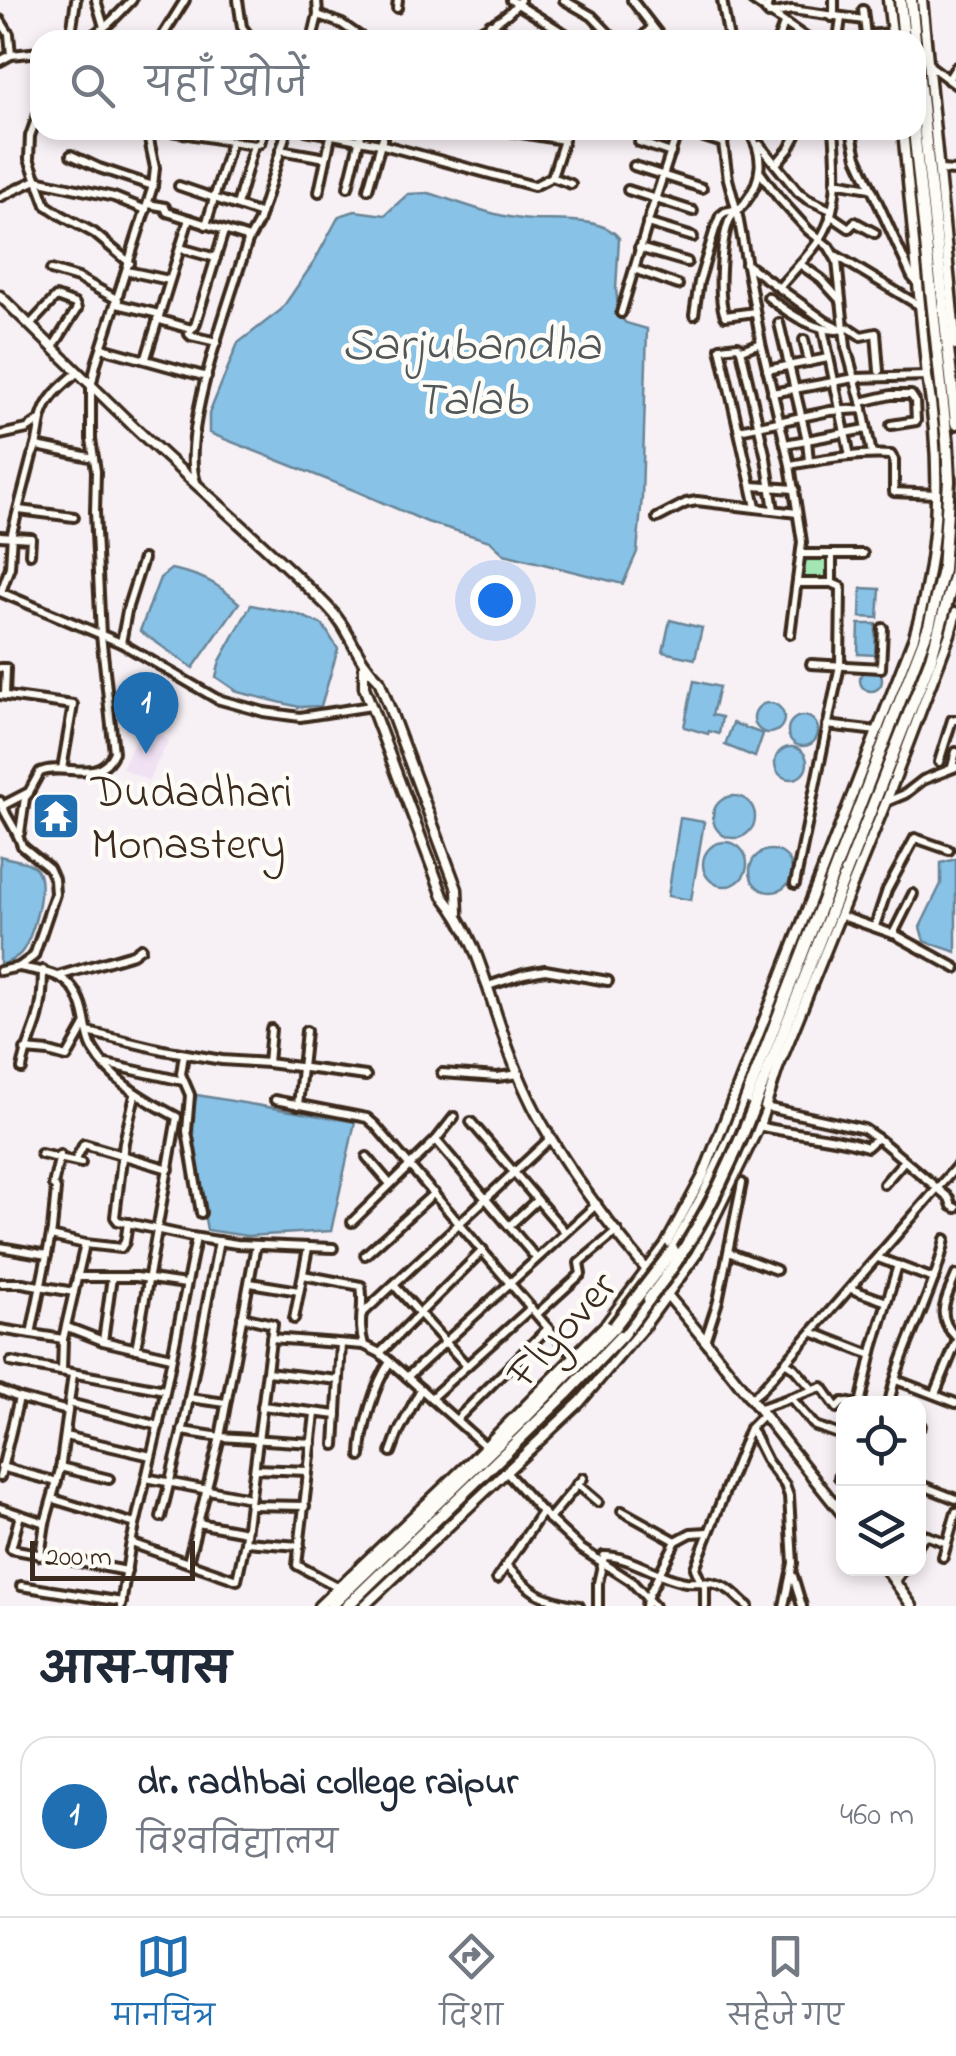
<!DOCTYPE html>
<html lang="hi">
<meta charset="utf-8">
<style>
:root{--surface:#fff;--page:#f6f6f7;--text:#1f2937;--muted:#747a83;--line:#e0e1e3;--accent:#1f6fb2}
body{margin:0;font-family:"Indie Flower","Playpen Sans Deva",sans-serif;background:var(--page);color:var(--text)}
.controls{position:absolute;right:30px;bottom:30px;display:grid;overflow:hidden;border-radius:20px;box-shadow:0 5px 15px #0003}
.controls button{width:90px;height:90px;display:grid;place-items:center;padding:0;border:0;border-bottom:2px solid var(--line);background:var(--surface);color:var(--text);font:50px sans-serif}
.scale{position:absolute;left:30px;bottom:25px;width:165px;box-sizing:border-box;padding-left:10px;border:5px solid #3b2a1e;border-top:0;font-size:28px;line-height:35px;white-space:nowrap;color:#3b2a1e;-webkit-text-stroke:8px #fdfcf7;paint-order:stroke}
.you{position:absolute;left:495px;top:600px;width:35px;height:35px;margin:-25px;border:8px solid #fff;border-radius:50%;background:#1a73e8;box-shadow:0 0 0 15px #1a73e833}
.badge{display:grid;place-items:center;width:65px;height:65px;border-radius:50%;background:var(--accent);color:#fff;font-size:32px;font-weight:700}
.pin{position:absolute;translate:-50% -82px;filter:drop-shadow(0 2px 5px #0008)}
.pin::after{content:'';position:absolute;top:52px;width:35px;height:30px;background:inherit;clip-path:polygon(0 0,100% 0,50% 100%)}
.list{margin:0;padding:0;list-style:none}
h2{display:flex;justify-content:space-between;align-items:center;height:130px;margin:0;padding:0 40px;font-size:42px}
h2 small{font-size:32px;font-weight:400;color:var(--muted)}
.list li{display:grid;grid-template-columns:65px 1fr auto;gap:30px;align-items:center;box-sizing:border-box;height:160px;margin:0 20px 20px;padding:0 20px;border:2px solid var(--line);border-radius:30px}
.list b{display:block;font-size:38px;white-space:nowrap}
.list p{margin:0;font-size:32px;white-space:nowrap;color:var(--muted)}
.list em{font-size:32px;font-style:normal;color:var(--muted)}
.icon{flex:none;width:55px;height:55px;fill:none;stroke:currentColor;stroke-width:2;stroke-linecap:round;stroke-linejoin:round}
.map{position:relative;flex:none;width:956px;height:1606px;overflow:hidden}
.search{position:absolute;background:var(--surface);box-shadow:0 5px 15px #0003;left:30px;right:30px;top:30px;height:110px;display:flex;align-items:center;gap:25px;box-sizing:border-box;padding:0 35px;border-radius:30px;color:var(--muted);font-size:38px}
.sheet{height:310px;background:var(--surface)}
nav{display:flex;justify-content:space-around;align-items:center;box-sizing:border-box;height:140px;border-top:2px solid var(--line);background:var(--surface);font-size:28px;color:var(--muted)}
nav a{display:grid;justify-items:center;gap:5px}
nav .on{color:var(--accent)}
.map>svg:first-child{display:block}
.built{fill:#f0e2f3}
.green{fill:#a1e6b3;stroke:#6e8868;stroke-width:2.5}
.water{fill:#88c2e7;stroke:#698597;stroke-width:2.5}
.lines{fill:none;stroke-linecap:round;stroke-linejoin:round}
.minor-casing{stroke:#3b2a1e;stroke-width:14}
.tertiary-casing{stroke:#3b2a1e;stroke-width:15}
.trunk-casing{stroke:#3b2a1e;stroke-width:18}
.minor{stroke:#fdfcf7;stroke-width:6}
.tertiary{stroke:#fdfcf7;stroke-width:8}
.trunk{stroke:#fdfcf7;stroke-width:10}
.trunk-bridge-casing{stroke:#3b2a1e;stroke-width:18;stroke-linecap:butt}
.trunk-bridge{stroke:#fdfcf7;stroke-width:10}
.labels{text-anchor:middle;stroke-width:9;stroke-linejoin:round;paint-order:stroke}
.poi-label{font-size:45px;fill:#3b2a1e;stroke:#fdfcf7;text-anchor:start}
.street-label{font-size:45px;fill:#3b2a1e;stroke:#fdfcf7}
.water-label{font-size:48px;font-style:italic;fill:#52585a;stroke:#fdfcf7}
</style>
<div class="map">
<svg width="956" height="1606" viewBox="0 0 956 1606">
<rect width="100%" height="100%" fill="#f7f0f5"/>
<filter id="ink" filterUnits="userSpaceOnUse"><feTurbulence type="fractalNoise" baseFrequency=".01" numOctaves="2"/><feDisplacementMap in="SourceGraphic" scale="20" xChannelSelector="R" yChannelSelector="G"/><feConvolveMatrix kernelMatrix="1 2 1 2 8 2 1 2 1" color-interpolation-filters="sRGB"/></filter>
<g filter="url(#ink)">
<path class="built" d="M143,726L169,740L148,781L122,768Z"/>
<path class="green" d="M806,556H827L830,559L828,581H801L803,558Z"/>
<g class="water">
<path d="M429,193C458,202 490,215 521,219C549,223 600,214 619,238L616,289L619,316L626,323L647,329L642,497L637,552L623,584L504,554L490,541L427,522L356,491L209,433V414L238,343L281,310L314,262L339,216L355,211L385,215L408,194Z"/>
<path d="M171,569C201,575 216,582 239,603L193,668L140,631L160,578Z"/>
<path d="M861,588L880,589L878,618L860,617Z"/>
<path d="M251,605L297,614L323,625L338,649L321,706L299,707L238,692L216,677L220,661Z"/>
<path d="M670,620L702,628L695,659L663,652Z"/>
<path d="M859,624H876L875,655L858,654Z"/>
<circle cx="871" cy="680" r="11"/>
<path d="M694,681L719,687L712,715L722,717L719,734L709,731L708,734L684,727Z"/>
<circle cx="769" cy="718" r="15"/>
<circle cx="803" cy="731" r="15"/>
<path d="M733,723L763,734L755,757L725,745Z"/>
<circle cx="791" cy="763" r="16"/>
<circle cx="734" cy="817" r="21"/>
<path d="M680,818L704,822L691,900L668,896Z"/>
<circle cx="725" cy="864" r="22"/>
<circle cx="771" cy="871" r="21"/>
<path d="M0,856C11,860 30,860 37,870C47,886 33,940 20,954C15,959 6,963 0,966Z"/>
<path d="M956,859V952L924,941L920,927L941,884V863Z"/>
<path d="M197,1095L355,1122L331,1231L247,1236L207,1230L192,1148L190,1117Z"/>
</g>
<g class="lines">
<g class="minor-casing">
<g id="minor">
<path d="M96,0L104,27"/>
<path d="M238,0L242,27L252,40"/>
<path d="M511,0L575,40"/>
<path d="M564,0L592,16L615,40"/>
<path d="M632,0L663,40"/>
<path d="M722,0L729,40"/>
<path d="M752,0L809,40"/>
<path d="M397,8L398,0"/>
<path d="M863,10L866,35L892,33"/>
<path d="M766,11L769,0"/>
<path d="M769,14L792,10L864,20"/>
<path d="M318,15L342,24L365,40"/>
<path d="M832,17L834,12V0"/>
<path d="M0,20L9,34L11,55"/>
<path d="M490,24L522,40"/>
<path d="M100,30L115,40"/>
<path d="M70,40L76,0"/>
<path d="M83,40C103,32 118,15 132,0"/>
<path d="M160,40L185,0"/>
<path d="M312,40L318,15L317,0"/>
<path d="M465,40C486,26 505,21 520,0"/>
<path d="M640,40L652,27"/>
<path d="M778,40L784,24"/>
<path d="M838,40L841,18"/>
<path d="M0,61L11,55L40,52"/>
<path d="M929,65L956,85"/>
<path d="M948,80L956,67"/>
<path d="M40,108L30,136L29,159L46,205L61,215L94,233L130,263"/>
<path d="M165,130L254,145L260,143L264,130"/>
<path d="M306,130L380,144L534,186L552,177"/>
<path d="M503,130L564,140L552,177L571,184"/>
<path d="M682,130L723,143"/>
<path d="M728,130L723,143L728,179L738,216L761,343L790,465L802,542L790,634"/>
<path d="M748,130C765,154 763,180 744,204C739,210 733,212 729,221C721,242 717,296 725,316L755,312"/>
<path d="M851,130L857,157L912,277L919,285"/>
<path d="M639,142L671,153"/>
<path d="M760,145L798,192L807,199L831,210"/>
<path d="M280,150L326,158"/>
<path d="M71,155L99,168L153,186"/>
<path d="M776,164L789,149L799,130"/>
<path d="M634,166L702,188"/>
<path d="M939,170L956,171"/>
<path d="M759,171L778,197L808,230L829,247L837,261L846,347L863,409L872,454"/>
<path d="M835,182L870,188"/>
<path d="M179,186L261,214"/>
<path d="M348,187L362,130"/>
<path d="M368,189L385,130"/>
<path d="M628,190L693,211"/>
<path d="M319,192L331,136"/>
<path d="M0,197L36,180L114,197L146,210"/>
<path d="M148,204L165,207L167,212L246,237L248,241"/>
<path d="M237,205L254,145"/>
<path d="M830,215L849,228L855,222L875,233"/>
<path d="M647,223L693,237"/>
<path d="M206,225L231,142"/>
<path d="M180,248L216,258"/>
<path d="M639,248L687,262"/>
<path d="M837,256L920,306"/>
<path d="M746,264L825,321L843,330"/>
<path d="M800,264L821,279L840,300"/>
<path d="M634,269L678,285"/>
<path d="M51,270L78,278L118,300"/>
<path d="M127,271L169,280"/>
<path d="M779,288C792,272 808,257 820,239C840,210 837,164 834,130"/>
<path d="M768,297C789,314 822,337 849,328L861,336L876,333L879,371"/>
<path d="M117,304L159,314"/>
<path d="M621,313L651,212L678,130"/>
<path d="M694,315L699,282L715,229L720,216L725,212L734,210"/>
<path d="M157,319L191,329L195,326L224,231"/>
<path d="M779,323L807,440L809,461"/>
<path d="M30,325L56,297L75,304L77,309L53,347"/>
<path d="M191,329L189,334L191,336L217,342"/>
<path d="M823,329L850,456"/>
<path d="M804,340L809,362"/>
<path d="M102,348L207,377"/>
<path d="M741,350L761,343"/>
<path d="M146,358L189,219"/>
<path d="M767,370L828,358"/>
<path d="M772,393L855,378L927,376"/>
<path d="M861,402L891,395H911L915,401L916,421L891,425"/>
<path d="M739,430L830,411L863,409"/>
<path d="M0,435L27,429L40,420"/>
<path d="M785,444L866,429"/>
<path d="M37,446L94,458"/>
<path d="M790,465C824,459 857,453 891,455L894,460V492L936,494"/>
<path d="M196,482C179,434 232,294 248,241L258,223L287,130"/>
<path d="M752,486L795,489"/>
<path d="M756,507L720,348L738,346L741,350L766,458L774,510"/>
<path d="M19,510L74,517"/>
<path d="M657,518L686,503L697,501L797,513"/>
<path d="M0,536L31,538L30,554"/>
<path d="M801,554H863"/>
<path d="M832,583V554"/>
<path d="M0,592L121,643L217,699L264,712L300,717L371,706"/>
<path d="M1,592L10,567L12,533L32,456C39,443 38,430 42,416C48,396 63,385 78,372"/>
<path d="M121,643L128,606L143,559"/>
<path d="M811,664L881,668L883,628"/>
<path d="M0,668H6L5,695"/>
<path d="M0,695L73,705L62,769"/>
<path d="M827,725L877,731"/>
<path d="M939,762L952,720H956"/>
<path d="M952,767L956,752"/>
<path d="M0,801C6,818 17,829 22,846L49,868L54,879L55,894L34,956L19,967L0,971"/>
<path d="M886,802L905,794L923,780L956,767"/>
<path d="M2,806L29,792L40,772C65,762 100,785 114,752L101,635L95,512L96,471L91,439V387L96,364L153,186L155,168L147,130"/>
<path d="M20,833L25,798L29,793"/>
<path d="M795,884L840,665L841,587L832,583H797"/>
<path d="M839,915L896,935L956,968"/>
<path d="M875,926L887,890L915,838L949,850"/>
<path d="M893,934L913,894"/>
<path d="M19,967C57,974 77,976 85,1019C87,1029 88,1040 93,1049C112,1082 145,1100 177,1117L136,1349"/>
<path d="M58,976L133,954L141,948"/>
<path d="M488,986L524,974L545,970L608,981"/>
<path d="M88,1032L163,1050L222,1060L268,1063L366,1076"/>
<path d="M25,1050L49,1052L67,1057L85,1025"/>
<path d="M184,1054L181,1074L190,1095L187,1131L201,1213"/>
<path d="M268,1063L271,1029"/>
<path d="M106,1064L183,1081"/>
<path d="M22,1069C25,1051 32,1037 37,1021C42,1005 43,987 43,970"/>
<path d="M442,1073L497,1077L519,1074"/>
<path d="M135,1095L124,1142L115,1217L118,1221L192,1237L237,1244L333,1248"/>
<path d="M275,1100L367,1118L375,1125L548,1328L575,1356"/>
<path d="M298,1105L306,1031"/>
<path d="M765,1107L864,1129L880,1140L949,1198L952,1206L956,1208"/>
<path d="M471,1122L565,1232"/>
<path d="M759,1126C794,1135 832,1135 867,1147L877,1138"/>
<path d="M436,1140L536,1258"/>
<path d="M41,1154L81,1163"/>
<path d="M367,1157L390,1184"/>
<path d="M75,1161L84,1144L169,1169"/>
<path d="M884,1184L904,1161"/>
<path d="M352,1222L436,1140L454,1117"/>
<path d="M509,1226L537,1200"/>
<path d="M51,1236L85,1244L121,1248L125,1242L128,1223"/>
<path d="M0,1247L47,1255"/>
<path d="M728,1252L776,1270"/>
<path d="M365,1255L434,1193"/>
<path d="M878,1258L934,1279"/>
<path d="M303,1275L361,1286C365,1307 357,1322 364,1345L380,1353L484,1445"/>
<path d="M956,1275C946,1300 934,1315 956,1337"/>
<path d="M77,1277H136L186,1284"/>
<path d="M0,1283H22L74,1292"/>
<path d="M250,1283L299,1291"/>
<path d="M394,1285L467,1366"/>
<path d="M851,1289L887,1302"/>
<path d="M362,1314L551,1138"/>
<path d="M537,1314L581,1274L579,1263L617,1231"/>
<path d="M294,1319L308,1248"/>
<path d="M67,1327L103,1341L171,1357"/>
<path d="M0,1329L63,1339"/>
<path d="M812,1332L871,1355"/>
<path d="M31,1334L52,1230L56,1189L53,1185L60,1155"/>
<path d="M271,1338L364,1345"/>
<path d="M103,1341L112,1277"/>
<path d="M705,1341L718,1301L742,1183"/>
<path d="M380,1353L483,1250"/>
<path d="M11,1362L165,1390"/>
<path d="M785,1362L794,1368L813,1390"/>
<path d="M62,1371L63,1339L85,1244"/>
<path d="M267,1372L338,1380"/>
<path d="M407,1377L597,1204"/>
<path d="M896,1380L956,1403"/>
<path d="M0,1390L19,1398"/>
<path d="M935,1394L956,1343"/>
<path d="M189,1398L226,1403"/>
<path d="M431,1398L531,1308"/>
<path d="M791,1398L815,1426L844,1436"/>
<path d="M750,1399L760,1391L956,1167"/>
<path d="M69,1403L159,1426"/>
<path d="M860,1404L873,1348L898,1265"/>
<path d="M889,1404C900,1347 934,1296 945,1239"/>
<path d="M262,1406L337,1415"/>
<path d="M758,1409L822,1387L837,1408L843,1402L854,1404"/>
<path d="M315,1414L297,1565L338,1587"/>
<path d="M456,1420L548,1328"/>
<path d="M918,1426H921"/>
<path d="M751,1429L767,1461L785,1485L789,1496L793,1563L784,1606"/>
<path d="M182,1431L220,1437L312,1443"/>
<path d="M65,1436L151,1456"/>
<path d="M335,1445L341,1344"/>
<path d="M391,1452L398,1433L421,1389"/>
<path d="M361,1456C361,1430 375,1383 390,1362"/>
<path d="M1,1467L57,1482"/>
<path d="M60,1467L109,1479"/>
<path d="M255,1469L308,1471"/>
<path d="M506,1472L542,1512L580,1548L631,1581L654,1606"/>
<path d="M0,1477L19,1398L68,1411"/>
<path d="M839,1477L844,1461"/>
<path d="M146,1478L250,1498"/>
<path d="M577,1484L598,1502"/>
<path d="M918,1484L956,1499"/>
<path d="M53,1499L135,1524"/>
<path d="M250,1505L305,1506"/>
<path d="M0,1508L45,1523L60,1470L73,1374"/>
<path d="M622,1511L676,1541"/>
<path d="M20,1515L11,1549L127,1571"/>
<path d="M161,1517L184,1424L219,1241"/>
<path d="M549,1519L583,1478"/>
<path d="M198,1523L246,1532"/>
<path d="M245,1542L300,1546"/>
<path d="M131,1543L237,1580L245,1542L273,1324L242,1317"/>
<path d="M918,1544L925,1535L947,1543"/>
<path d="M40,1556L45,1523"/>
<path d="M943,1557L956,1512"/>
<path d="M188,1562L220,1437L256,1245"/>
<path d="M506,1565C532,1594 541,1599 579,1606"/>
<path d="M793,1576L802,1606"/>
<path d="M497,1579L542,1512"/>
<path d="M895,1581L905,1568"/>
<path d="M21,1586L122,1602"/>
<path d="M121,1606L130,1547L158,1427L196,1238"/>
<path d="M598,1606V1583L604,1556C632,1556 657,1578 686,1582C700,1583 710,1580 724,1587C734,1591 739,1600 748,1606"/>
<path d="M646,1606L647,1598L676,1541L691,1533L708,1532"/>
<path d="M705,1606V1585L700,1580L695,1568L750,1428L763,1415"/>
</g>
</g>
<g class="tertiary-casing">
<g id="tertiary">
<path d="M888,0L893,40"/>
<path d="M922,0L956,345"/>
<path d="M0,296C44,339 88,382 131,424C196,486 264,543 327,606C351,630 354,657 379,680L457,889L458,913"/>
<path d="M364,666V687L443,896C471,929 483,972 496,1013C508,1051 523,1090 543,1125C588,1204 650,1273 707,1343C753,1401 798,1459 844,1516"/>
<path d="M885,1568L912,1606"/>
<path d="M319,1606L470,1462L607,1323L665,1246L703,1176L914,637C939,553 942,463 927,376L903,130"/>
<path d="M364,1606L580,1402L642,1329L696,1255L759,1126L778,1068L886,802L950,634L956,613"/>
</g>
</g>
<g class="trunk-casing">
<g id="trunk">
<path d="M900,0L904,40"/>
<path d="M911,0L915,40"/>
<path d="M916,50L956,423"/>
<path d="M754,1106L931,658L954,577L956,559"/>
<path d="M673,1250L705,1193L732,1136L929,626L943,570L949,481L947,442L914,130"/>
<path d="M331,1606L524,1419L614,1327"/>
<path d="M347,1606L566,1394L622,1335L649,1299"/>
</g>
</g>
<use href="#minor" class="minor"/>
<use href="#tertiary" class="tertiary"/>
<use href="#trunk" class="trunk"/>
<g class="trunk-bridge-casing">
<g id="trunk-bridge">
<path d="M649,1299C695,1241 727,1175 754,1106"/>
<path d="M614,1327L673,1250"/>
</g>
</g>
<use href="#trunk-bridge" class="trunk-bridge"/>
</g>
</g>
<defs>
<g id="temple-square" transform="scale(2.5)"><rect x="-9" y="-9" width="18" height="18" rx="4" fill="#1f6fb2" stroke="#fdfcf7"/><path d="M0-6L5-2H3V0L6.5 2.5H4V6H1.5V3h-3V6H-4V2.5H-6.5L-3 0V-2H-5Z" fill="#fff"/></g>
</defs>
<g fill-rule="evenodd">
<use href="#temple-square" x="56" y="816"/>
</g>
<g class="labels">
<g class="poi-label">
<text x="91" y="806">Dudadhari<tspan x="91" dy="52">Monastery</tspan></text>
</g>
<g class="street-label">
<text transform="translate(560 1328) rotate(-48)" y="16">Flyover</text>
</g>
<g class="water-label">
<text x="471" y="359">Sarjubandha<tspan x="471" dy="55">Talab</tspan></text>
</g>
</g>
</svg>
<div class="controls">
<button><svg class="icon" aria-label="locate" viewBox="0 0 24 24"><circle cx="12" cy="12" r="6"/><path d="M12 2v4M12 18v4M2 12h4M18 12h4"/></svg></button>
<button><svg class="icon" aria-label="layers" viewBox="0 0 24 24"><path d="M12 4l9 5-9 5-9-5zM3 14l9 5 9-5"/></svg></button>
</div>
<div class="scale">200 m</div>
<div class="you"></div>
<div class="pin badge" style="left:146px;top:754px">1</div>
<div class="search"><svg class="icon" aria-label="search" viewBox="0 0 24 24"><circle cx="10" cy="10" r="6"/><path d="M15 15l6 6"/></svg>यहाँ खोजें</div>
</div>
<section class="sheet">
<h2>आस-पास<small></small></h2>
<ul class="list">
<li><span class="badge">1</span><div><b>dr. radhbai college raipur</b><p>विश्वविद्यालय</p></div><em>460 m</em></li>
</ul>
</section>
<nav>
<a class="on"><svg class="icon" aria-label="map" viewBox="0 0 24 24"><path d="M3 6l6-2 6 2 6-2v14l-6 2-6-2-6 2zM9 4v14M15 6v14"/></svg>मानचित्र</a>
<a><svg class="icon" aria-label="directions" viewBox="0 0 24 24"><path d="M12 3l9 9-9 9-9-9zM9 14v-3h6M13 9l2 2-2 2"/></svg>दिशा</a>
<a><svg class="icon" aria-label="saved" viewBox="0 0 24 24"><path d="M7 4h10v16l-5-4-5 4z"/></svg>सहेजे गए</a>
</nav>
